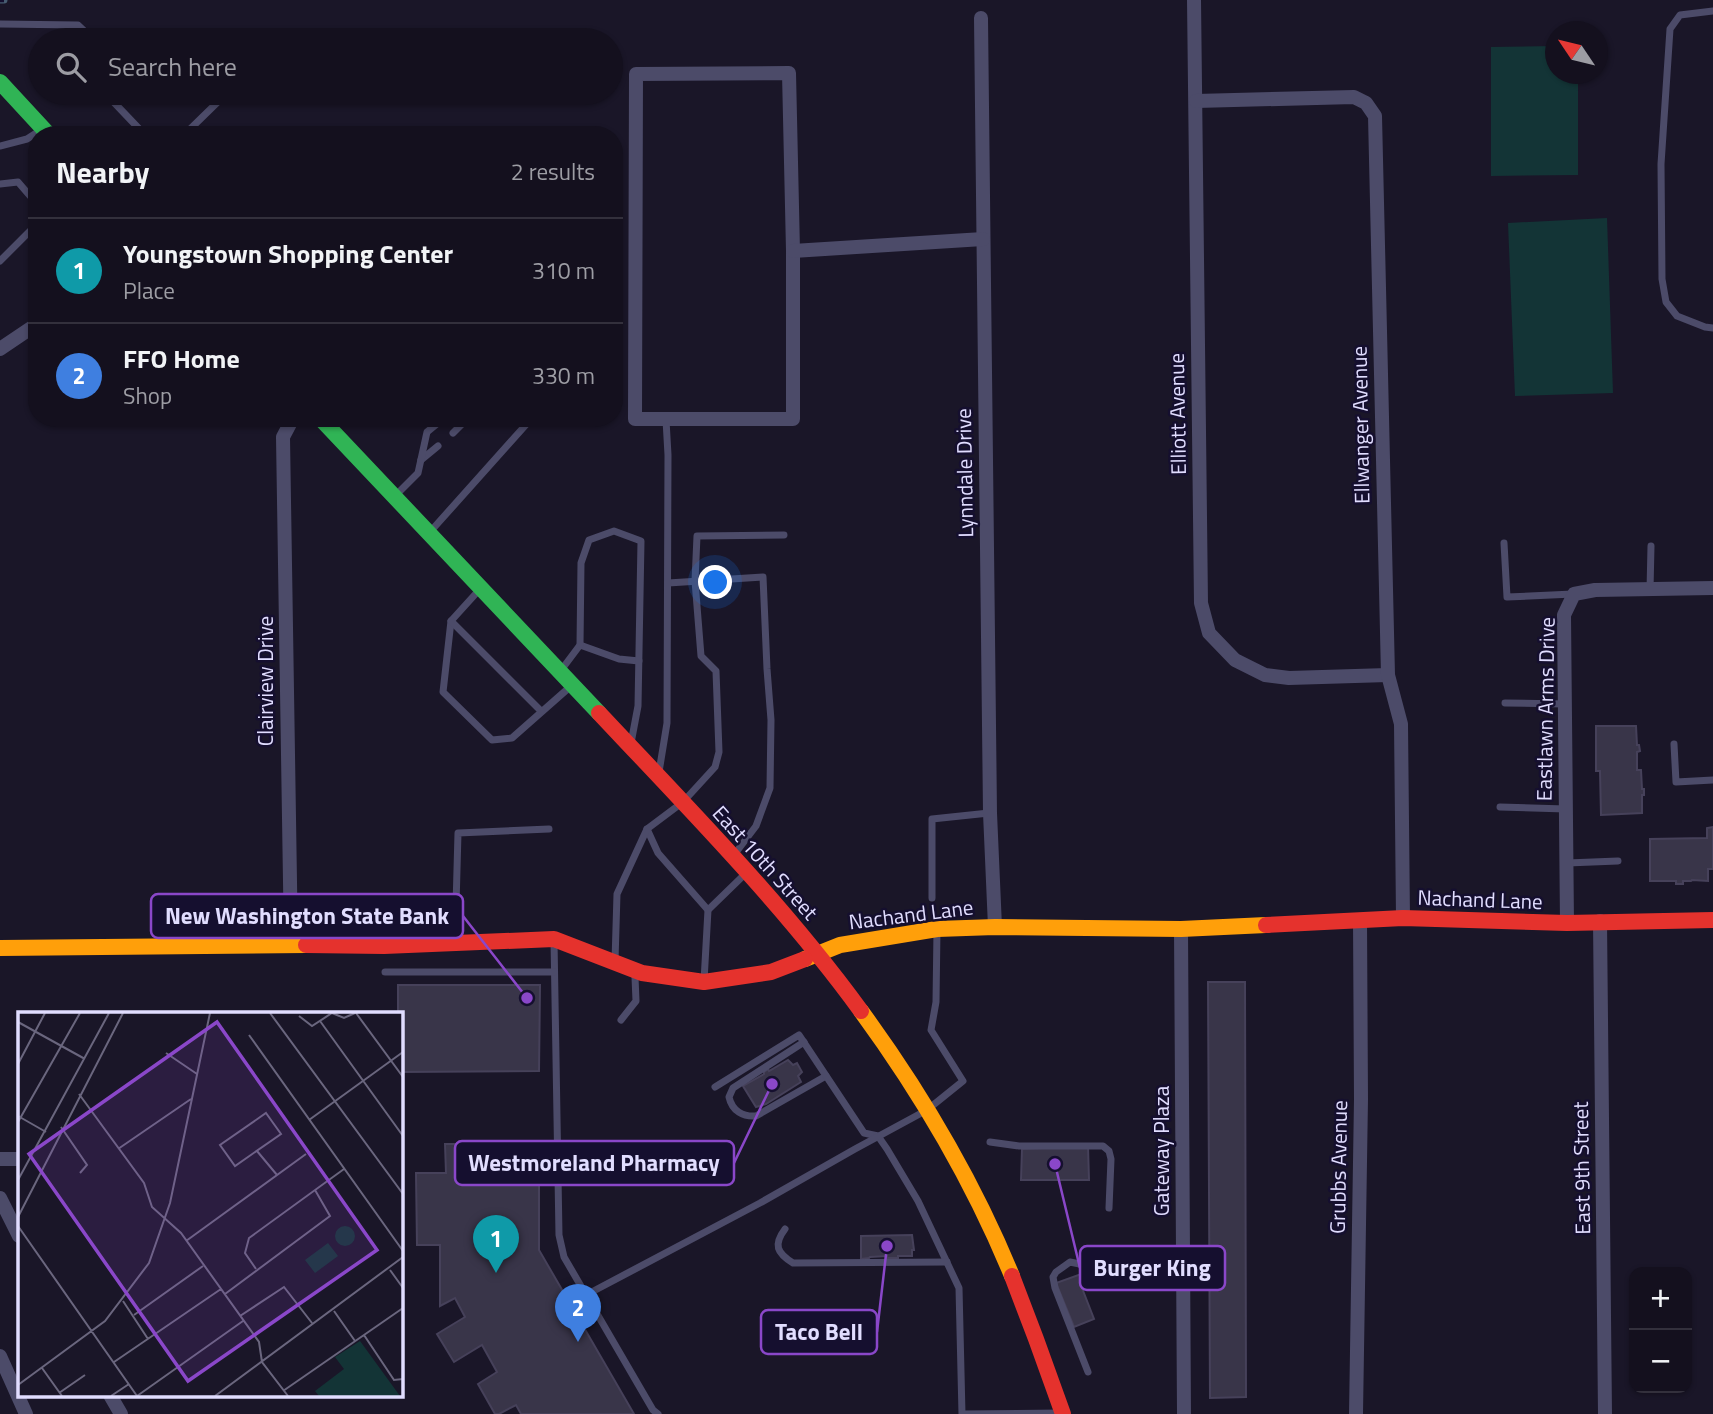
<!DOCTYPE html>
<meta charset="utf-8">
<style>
:root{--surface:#14101e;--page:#1d1927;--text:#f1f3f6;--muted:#9d9da4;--line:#33303c;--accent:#d93025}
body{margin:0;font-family:"Titillium Web",sans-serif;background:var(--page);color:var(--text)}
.controls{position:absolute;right:21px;bottom:21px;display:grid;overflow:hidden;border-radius:14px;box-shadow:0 2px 5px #0004}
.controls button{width:63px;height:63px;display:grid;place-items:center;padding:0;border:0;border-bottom:2px solid var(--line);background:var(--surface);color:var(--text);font:35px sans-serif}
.compass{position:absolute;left:1545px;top:21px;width:63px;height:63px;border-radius:50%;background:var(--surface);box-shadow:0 2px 5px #0004;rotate:305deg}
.you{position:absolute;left:716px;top:583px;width:24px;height:24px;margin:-18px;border:5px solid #fff;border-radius:50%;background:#1a73e8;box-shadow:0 0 0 10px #1a73e833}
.badge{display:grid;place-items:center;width:46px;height:46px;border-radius:50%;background:var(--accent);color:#fff;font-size:23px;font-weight:700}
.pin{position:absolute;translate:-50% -58px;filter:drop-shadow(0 2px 4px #0008)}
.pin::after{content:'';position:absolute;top:37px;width:24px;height:21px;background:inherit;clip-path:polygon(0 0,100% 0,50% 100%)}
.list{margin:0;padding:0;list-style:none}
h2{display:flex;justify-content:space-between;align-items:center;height:91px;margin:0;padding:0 28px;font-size:30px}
h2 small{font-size:23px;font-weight:400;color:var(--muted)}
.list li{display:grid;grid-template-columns:46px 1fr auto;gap:21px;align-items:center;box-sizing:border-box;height:105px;padding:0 28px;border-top:2px solid var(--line)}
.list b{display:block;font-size:26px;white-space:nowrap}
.list p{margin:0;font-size:23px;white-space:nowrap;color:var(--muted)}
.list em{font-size:23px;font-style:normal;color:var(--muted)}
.icon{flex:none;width:38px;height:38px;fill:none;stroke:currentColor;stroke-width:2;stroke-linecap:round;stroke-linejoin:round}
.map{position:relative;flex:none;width:1713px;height:1414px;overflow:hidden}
.search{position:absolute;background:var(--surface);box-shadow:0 2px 5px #0004;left:28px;top:28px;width:595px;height:77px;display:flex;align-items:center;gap:18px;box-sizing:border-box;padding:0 24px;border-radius:38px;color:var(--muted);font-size:26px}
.panel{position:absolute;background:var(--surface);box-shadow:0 2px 5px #0004;left:28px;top:126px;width:595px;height:301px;border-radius:28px}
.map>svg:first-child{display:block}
.green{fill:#133436}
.building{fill:#393549;stroke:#46415a;stroke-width:2}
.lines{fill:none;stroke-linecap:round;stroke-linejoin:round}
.lane{stroke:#4c4b69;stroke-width:7}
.street{stroke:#4c4b69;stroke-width:14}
.fast{stroke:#30b455;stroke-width:16}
.slow{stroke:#ff9f0a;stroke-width:16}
.jam{stroke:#e5322d;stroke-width:16}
.rail-casing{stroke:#465c71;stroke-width:7}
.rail{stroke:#150f2f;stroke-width:4.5;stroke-dasharray:13;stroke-linecap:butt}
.labels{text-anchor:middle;stroke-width:5;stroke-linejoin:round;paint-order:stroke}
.street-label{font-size:21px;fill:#e1ddff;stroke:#150f2f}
.inset-road{fill:none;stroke:#6a667e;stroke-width:2}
.view{fill:#8a47c9;fill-opacity:0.15;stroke:#8a47c9;stroke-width:3.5}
.inset-edge{fill:none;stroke:#e1ddff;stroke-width:3.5}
.leader{fill:none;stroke:#8a47c9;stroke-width:2.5}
.callout-dot{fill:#8a47c9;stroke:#150f2f;stroke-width:2.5}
.callout{fill:#150f2f;stroke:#8a47c9;stroke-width:2.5}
.callout-label{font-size:23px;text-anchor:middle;font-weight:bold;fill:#e1ddff}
</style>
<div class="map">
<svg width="1713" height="1414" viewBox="0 0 1713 1414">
<rect width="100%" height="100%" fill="#1a1628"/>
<g class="green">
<path d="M1555,46L1556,74H1578V175L1491,176V47Z"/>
<path d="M1607,218L1613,393L1515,396L1508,223Z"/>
</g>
<g class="building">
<path d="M1596,726H1636L1637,745H1639L1640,751L1637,752V770H1641L1642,789H1644V795H1642V813L1601,815L1600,771H1596Z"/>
<path d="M1713,827V869H1708V881L1692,880L1691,881H1683V884H1676V881H1650V839L1707,838V828Z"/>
<path d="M1208,982H1245L1246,1397L1210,1398Z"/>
<path d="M398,985H540L539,1071L401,1072V1013H398Z"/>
<path d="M788,1060L793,1065L797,1063L802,1072L798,1076L801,1082L766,1104L756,1107L743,1086L764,1074V1072L768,1069L769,1071Z"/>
<path d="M445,1144H539V1250L634,1414H521L516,1405L499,1414H495L478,1384L497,1372L482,1345L454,1362L437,1334L465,1317L455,1298L440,1306V1245H417L416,1173H446Z"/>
<path d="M1088,1146L1089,1180H1021L1022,1149Z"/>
<path d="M912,1235L914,1250H912V1256H898V1258H887V1256L870,1257L869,1258L861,1259V1236Z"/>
<path d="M1084,1273L1088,1285L1082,1288L1094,1319L1074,1327L1056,1283Z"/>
</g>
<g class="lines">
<g class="lane">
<path d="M1713,11L1680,15L1670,29L1661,164L1662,279L1666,302L1677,316L1705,327L1713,328"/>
<path d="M0,24L78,25L94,40"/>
<path d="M105,93L145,135"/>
<path d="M184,135L227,93"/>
<path d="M0,146L27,139L41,130"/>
<path d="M0,184L18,182L37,204"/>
<path d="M0,261L37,224"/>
<path d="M453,433L468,418"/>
<path d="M421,460L438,446"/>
<path d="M397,494L418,473L427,432L444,418"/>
<path d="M430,532L532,418"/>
<path d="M1504,543L1507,597L1573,594"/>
<path d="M668,583L763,577L767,669L771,720L770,788L756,826L734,855"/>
<path d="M480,589L451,621L443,692L492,740L512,738L571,686"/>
<path d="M1650,590L1651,546"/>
<path d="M451,621L541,711"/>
<path d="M580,645L619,659L639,661"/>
<path d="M562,669L580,645L581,563L589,540L614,531L641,541L638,706L631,743"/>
<path d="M1505,703L1565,704"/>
<path d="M1674,744L1676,782L1713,780"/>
<path d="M659,772L667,723L668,455L666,420"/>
<path d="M1500,807L1566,809"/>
<path d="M647,829L658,853L708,910"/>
<path d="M1567,863L1618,861"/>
<path d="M932,898V819L989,813"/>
<path d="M554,940L559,1235L564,1257L653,1410L658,1414"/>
<path d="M455,942L458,833L549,829"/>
<path d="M615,961L617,894L647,829L683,802L715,767L719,752L716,671L701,656L695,581L697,536L784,535"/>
<path d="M385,972H554"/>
<path d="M704,981L708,910L744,875"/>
<path d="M621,1020L636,1001L635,977L638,975"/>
<path d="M804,1042L733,1088L729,1097C732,1111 743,1117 756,1116L826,1076"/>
<path d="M715,1087L799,1035L864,1133L878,1136L887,1149L918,1201L959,1288L962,1414"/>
<path d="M990,1142L1019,1146H1103L1109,1151L1111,1159L1109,1208"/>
<path d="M785,1229C773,1245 777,1253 793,1263L947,1262"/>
<path d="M586,1295L760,1203L855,1149L927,1110L963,1081L931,1030L936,1002L937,930"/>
<path d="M1088,1372L1055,1288L1053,1277L1056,1272L1070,1262L1089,1266L1103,1278"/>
<path d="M963,1414L1061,1413"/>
</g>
<g class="street">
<path d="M1194,0L1201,603L1209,633L1235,660L1265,675L1289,678L1388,675"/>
<path d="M981,18L990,813L995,927"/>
<path d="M789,73L793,251V419H635L636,74Z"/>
<path d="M1196,101L1354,97L1366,103L1375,116L1388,675L1401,724L1403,918"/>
<path d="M793,251L983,239"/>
<path d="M0,349L37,324"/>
<path d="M1600,921L1605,1414"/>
<path d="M1567,923L1564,615L1574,594L1595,590L1713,588"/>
<path d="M1181,929L1184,1414"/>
<path d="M291,945L283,437L293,418"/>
<path d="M0,1159H19"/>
<path d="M0,1198L19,1236"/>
<path d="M0,1356L26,1414"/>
<path d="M110,1395L121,1414"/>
<path d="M1356,1414L1361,1099L1360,920"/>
</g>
<g class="fast">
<path d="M0,82L49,135"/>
<path d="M320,418L599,713"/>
</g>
<g class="slow">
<path d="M0,948L306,945"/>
<path d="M805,959L840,945L937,929L995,927L1181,929L1266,925"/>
<path d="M861,1011C921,1093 973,1181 1012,1276"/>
</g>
<g class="jam">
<path d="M599,713C689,809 783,904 861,1011"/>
<path d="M1266,925L1403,918L1567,923L1713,920"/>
<path d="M306,945L384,946L554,939L642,973L704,982L771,972L805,959"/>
<path d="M1012,1276L1036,1339L1063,1414"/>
</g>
<g class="rail-casing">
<path id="rail" d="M0,0H4"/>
</g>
<use href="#rail" class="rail"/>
</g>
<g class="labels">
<g class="street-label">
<text transform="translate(1178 414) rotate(-91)" y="7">Elliott Avenue</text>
<text transform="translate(1361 425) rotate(-91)" y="7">Ellwanger Avenue</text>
<text transform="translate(965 473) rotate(-91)" y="7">Lynndale Drive</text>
<text transform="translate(266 681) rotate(-90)" y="7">Clairview Drive</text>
<text transform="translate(1546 709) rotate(-89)" y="7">Eastlawn Arms Drive</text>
<text transform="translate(765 863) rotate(48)" y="7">East 10th Street</text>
<text transform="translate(1480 900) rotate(2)" y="7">Nachand Lane</text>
<text transform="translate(911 915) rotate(-7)" y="7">Nachand Lane</text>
<text transform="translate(1162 1151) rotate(-90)" y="7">Gateway Plaza</text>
<text transform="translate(1339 1167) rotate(-89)" y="7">Grubbs Avenue</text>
<text transform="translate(1582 1168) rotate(-91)" y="7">East 9th Street</text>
</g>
</g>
<g transform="translate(18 1012)">
<rect width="385" height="385" fill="#1a1628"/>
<path d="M317 224a10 10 0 1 1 20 0a10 10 0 1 1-20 0ZM310,231L320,244L297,261L287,248ZM342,329L382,384H301L297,379L326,357L317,345Z" fill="#133436"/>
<path class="inset-road" d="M252,1L385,182M338,1L385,65M281,4L294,14L314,1L326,6L337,1M302,9L385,124M0,10L67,47M231,23L385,239M148,41L179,62M0,52L27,1M61,82L126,171L134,195L163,221L241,330L244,350L270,384M248,101L263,122L217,154L202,133ZM0,104L28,120M291,108L385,40M0,110L62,1M43,115L69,153L62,161M100,137L173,87M239,139L259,163M0,168L91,1M0,205L105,1M0,214L119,384M168,229L288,142M238,257L227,241L231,226L326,157M372,258L385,276M207,282L312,204L297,178M105,289L130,327M316,299L337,329M116,303L185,254M222,304L266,275L294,311M346,323L376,368L385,367M96,350L203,277M24,356L44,384M0,373L87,309L131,251L152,191L192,1M265,379L385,296M41,381L67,363M93,384L111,372M119,384L225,309M197,384L385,245"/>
<path class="view" d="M199,10L359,238L170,369L11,142Z"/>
<rect width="385" height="385" class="inset-edge"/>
</g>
<path class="leader" d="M527 998L463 916M772 1084L734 1163M1055 1164L1080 1268M887 1246L877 1332"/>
<g class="callout-dot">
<circle cx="527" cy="998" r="7"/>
<circle cx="772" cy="1084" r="7"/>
<circle cx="1055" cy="1164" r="7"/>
<circle cx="887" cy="1246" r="7"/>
</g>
<g class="callout">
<rect x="151" y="894" width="312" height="44" rx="7"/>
<rect x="455" y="1141" width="279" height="44" rx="7"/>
<rect x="1080" y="1246" width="145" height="44" rx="7"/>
<rect x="761" y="1310" width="116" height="44" rx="7"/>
</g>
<g class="callout-label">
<text x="307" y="924">New Washington State Bank</text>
<text x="594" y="1171">Westmoreland Pharmacy</text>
<text x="1152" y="1276">Burger King</text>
<text x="819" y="1340">Taco Bell</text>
</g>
</svg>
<div class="controls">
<button>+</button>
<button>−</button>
</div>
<svg class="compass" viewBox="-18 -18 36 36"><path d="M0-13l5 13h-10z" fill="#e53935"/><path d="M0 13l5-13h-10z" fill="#9d9da4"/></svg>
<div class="you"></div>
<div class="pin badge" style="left:496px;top:1273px;background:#0f9aa8">1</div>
<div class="pin badge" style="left:578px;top:1342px;background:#3f7fe0">2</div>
<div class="search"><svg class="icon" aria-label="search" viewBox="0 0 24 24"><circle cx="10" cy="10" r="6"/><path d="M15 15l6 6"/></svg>Search here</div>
<section class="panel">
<h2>Nearby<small>2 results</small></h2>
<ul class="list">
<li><span class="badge" style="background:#0f9aa8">1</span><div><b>Youngstown Shopping Center</b><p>Place</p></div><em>310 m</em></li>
<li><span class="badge" style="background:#3f7fe0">2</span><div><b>FFO Home</b><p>Shop</p></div><em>330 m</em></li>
</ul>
</section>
</div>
